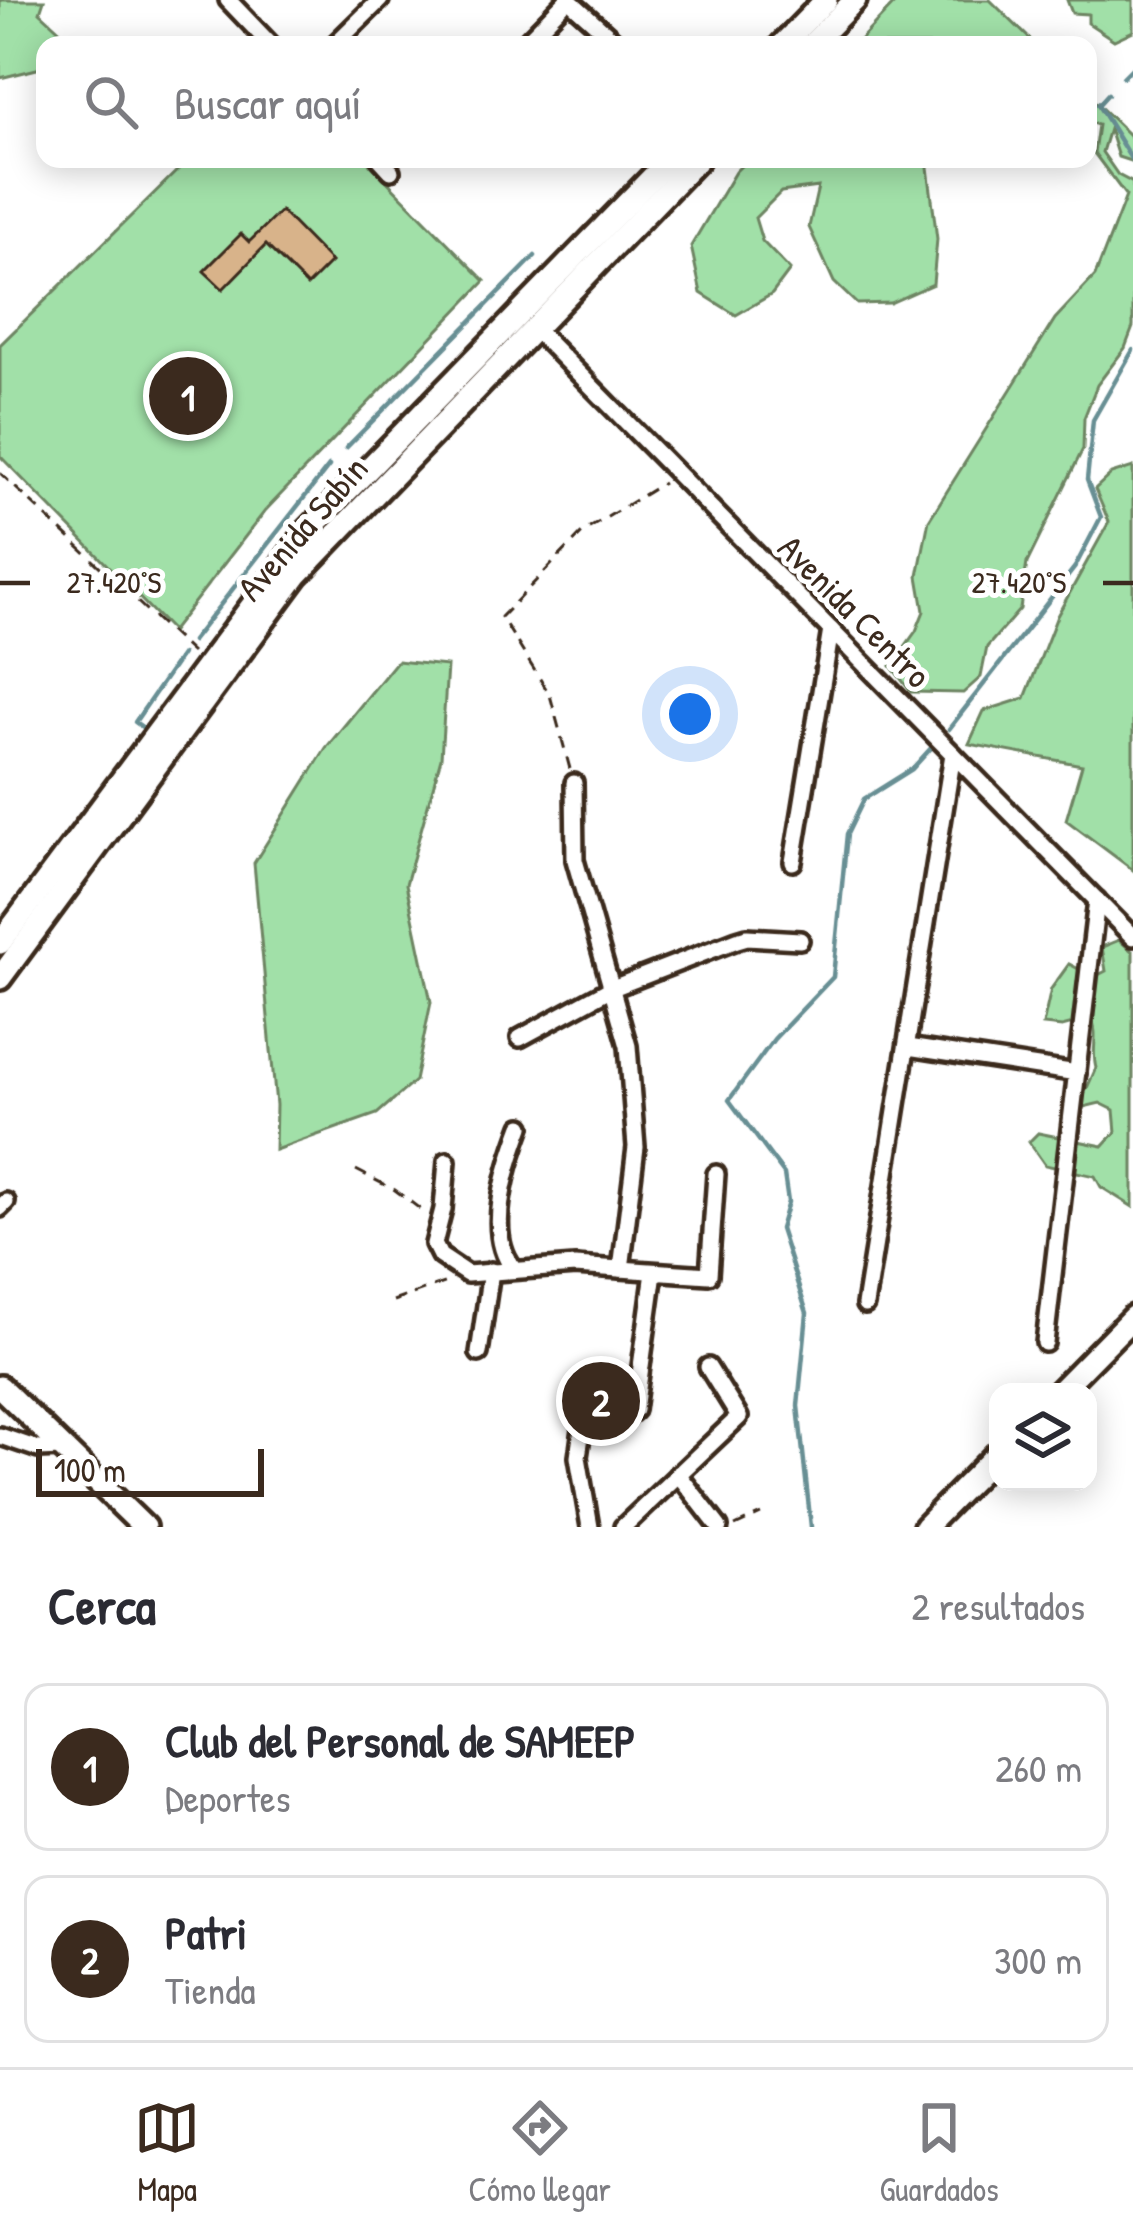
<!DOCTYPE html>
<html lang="es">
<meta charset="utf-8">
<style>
:root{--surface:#fff;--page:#f2f2f3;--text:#2b2b33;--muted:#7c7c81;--line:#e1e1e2;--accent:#3b2a1e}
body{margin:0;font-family:"Patrick Hand",sans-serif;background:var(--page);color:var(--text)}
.controls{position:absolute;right:36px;bottom:36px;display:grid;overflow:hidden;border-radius:24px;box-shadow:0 6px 30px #0003}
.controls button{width:108px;height:108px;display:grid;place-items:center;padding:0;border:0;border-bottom:3px solid var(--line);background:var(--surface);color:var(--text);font:60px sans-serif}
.scale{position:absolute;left:36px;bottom:30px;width:228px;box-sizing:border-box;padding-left:12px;border:6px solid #3b2a1e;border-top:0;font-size:33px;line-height:42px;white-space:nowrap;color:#3b2a1e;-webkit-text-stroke:9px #fff;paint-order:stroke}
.you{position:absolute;left:690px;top:714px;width:42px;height:42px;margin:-30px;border:9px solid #fff;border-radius:50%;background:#1a73e8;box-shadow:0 0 0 18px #1a73e833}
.badge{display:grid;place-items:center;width:78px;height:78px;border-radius:50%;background:var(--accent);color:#fff;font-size:39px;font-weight:700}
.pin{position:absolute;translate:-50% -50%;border:6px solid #fff;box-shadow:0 3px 12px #0006}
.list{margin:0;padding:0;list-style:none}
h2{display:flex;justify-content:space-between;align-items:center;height:156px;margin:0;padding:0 48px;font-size:51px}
h2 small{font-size:39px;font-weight:400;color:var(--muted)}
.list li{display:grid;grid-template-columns:78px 1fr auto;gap:36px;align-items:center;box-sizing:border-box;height:168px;margin:0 24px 24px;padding:0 24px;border:3px solid var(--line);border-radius:24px}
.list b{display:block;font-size:45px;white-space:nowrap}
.list p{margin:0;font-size:39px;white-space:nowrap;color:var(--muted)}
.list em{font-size:39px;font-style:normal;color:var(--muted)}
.icon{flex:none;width:66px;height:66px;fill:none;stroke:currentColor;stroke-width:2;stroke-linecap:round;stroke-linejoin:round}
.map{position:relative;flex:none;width:1133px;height:1527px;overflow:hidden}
.search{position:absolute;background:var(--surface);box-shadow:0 6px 30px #0003;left:36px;right:36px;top:36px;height:132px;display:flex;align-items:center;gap:30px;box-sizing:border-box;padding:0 42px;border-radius:24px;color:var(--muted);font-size:45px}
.sheet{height:540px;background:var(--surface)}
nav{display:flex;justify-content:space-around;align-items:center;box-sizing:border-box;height:168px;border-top:3px solid var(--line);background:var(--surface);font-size:33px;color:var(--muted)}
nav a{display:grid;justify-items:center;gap:6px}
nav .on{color:var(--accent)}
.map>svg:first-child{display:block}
.green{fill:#a1e0a8;stroke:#6e8563;stroke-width:3}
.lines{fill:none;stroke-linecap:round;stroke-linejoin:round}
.stream{stroke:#678f94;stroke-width:4.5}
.building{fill:#d8b38a;stroke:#3b2a1e;stroke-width:3}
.street-casing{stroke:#3b2a1e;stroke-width:24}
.secondary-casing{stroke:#3b2a1e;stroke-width:30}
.path{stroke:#3b2a1e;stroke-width:3;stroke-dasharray:12 9;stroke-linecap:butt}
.street{stroke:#fff;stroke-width:15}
.secondary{stroke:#fff;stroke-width:21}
.ticks{fill:none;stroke:#3b2a1e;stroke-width:4.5}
.labels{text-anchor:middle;stroke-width:10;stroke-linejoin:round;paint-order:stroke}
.street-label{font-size:36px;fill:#3b2a1e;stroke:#fff}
.ticks-label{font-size:30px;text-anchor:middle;fill:#3b2a1e;stroke:#fff;stroke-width:10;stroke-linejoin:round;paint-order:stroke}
</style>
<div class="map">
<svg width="1133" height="1527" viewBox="0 0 1133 1527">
<rect width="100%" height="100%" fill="#fff"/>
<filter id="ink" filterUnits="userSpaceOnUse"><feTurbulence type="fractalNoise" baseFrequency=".00833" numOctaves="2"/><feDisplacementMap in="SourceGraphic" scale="24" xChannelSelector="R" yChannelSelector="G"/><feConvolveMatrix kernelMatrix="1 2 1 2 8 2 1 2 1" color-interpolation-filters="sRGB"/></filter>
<g filter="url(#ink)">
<g class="green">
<path d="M0,0H44L40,12L67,37L63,45H45V67L0,78Z"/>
<path d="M898,0H990L1036,45H855Z"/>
<path d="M1067,0H1133V31L1114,40L1088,23V14L1072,13Z"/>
<path d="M1088,95L1133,139V162L1118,157L1109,129L1102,152L1118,175L1133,183V327L1125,348L1097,385L1084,418L1083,449L1027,563L1020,609L987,647L981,677L963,693L911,692L891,666L916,631L924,611L918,576L929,520L1055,319L1095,276L1126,196L1094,153L1098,125L1088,122Z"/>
<path d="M189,159H365L485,281L265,511L172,631L0,456V345Z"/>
<path d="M748,159H927L937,239L933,284L890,303L857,304L834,282L809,227L818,187L781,192L755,218L762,241L790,270L772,294L736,315L701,293L691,246L735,172Z"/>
<path d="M1133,467V870L1066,820L1082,765L969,744L984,711L1025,698L1057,616L1109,522L1095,489L1111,474Z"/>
<path d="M397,661L447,666L441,758L406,884L431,1002L415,1081L377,1114L275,1150L276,1105L254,863L326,748Z"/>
<path d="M1119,940L1133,952V1207L1101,1187L1095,1176L1045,1165L1029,1142L1038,1133L1103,1146L1116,1132L1114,1110L1100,1103L1084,1107L1070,1101L1087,1088L1096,1068C1091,1050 1099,1036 1092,1019L1062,1027L1043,1025L1051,989L1069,964L1094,977L1106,971L1102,947Z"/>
</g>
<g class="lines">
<g class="stream">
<path d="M1123,77L1133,67"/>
<path d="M1108,94L1098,105L1133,162"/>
<path d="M346,448L535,256"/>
<path d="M192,641L329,466"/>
<path d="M142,727L135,722L182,654"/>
<path d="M949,729L1075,567L1101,517L1087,480L1093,420L1133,350"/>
<path d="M811,1527L798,1406L807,1313L780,1229L788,1202L784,1174L729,1100L774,1039L833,977L847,834L864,799L912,769L932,747"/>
</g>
</g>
<path class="building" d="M281,211L331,262L307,286L266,245L223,289L204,271L241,234L249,242Z"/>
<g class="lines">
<g class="street-casing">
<g id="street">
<path d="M228,0L271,45"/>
<path d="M569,0L619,45"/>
<path d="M334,45L380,0"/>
<path d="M523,45L567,0"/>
<path d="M380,159L391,171"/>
<path d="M534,328L1133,937"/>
<path d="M574,783L575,860L628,1046L636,1147L621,1269"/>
<path d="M793,862L831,630"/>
<path d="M520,1038L610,989L737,940L747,937L800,940"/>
<path d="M908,1047L1077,1073"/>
<path d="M447,1161L443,1209L434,1244L440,1256L467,1274L575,1266L709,1275L716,1174"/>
<path d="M0,1208L6,1202"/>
<path d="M513,1268C484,1233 508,1163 522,1126"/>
<path d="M865,1305L953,754"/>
<path d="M1045,1343L1097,900"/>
<path d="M479,1353L491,1271"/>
<path d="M0,1436L38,1449L61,1448"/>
<path d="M678,1474L719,1527"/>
<path d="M590,1527L578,1457L583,1422L623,1420L635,1410L654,1272"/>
<path d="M623,1527L739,1417L708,1367"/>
</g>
</g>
<g class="secondary-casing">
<g id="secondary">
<path d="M782,45L826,0"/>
<path d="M811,45L855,0"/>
<path d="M0,943L307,532L670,159"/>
<path d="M0,978L297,575L698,159"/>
<path d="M0,1387L144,1527"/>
<path d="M1059,1392L1133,1317"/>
<path d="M925,1527L998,1453"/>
</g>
</g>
<g class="path">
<path d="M0,473L192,653"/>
<path d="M570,769L550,695L501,617L583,532L663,483"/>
<path d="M356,1170L395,1190L424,1212"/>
<path d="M393,1301L449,1281"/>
<path d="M735,1526L761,1514"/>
</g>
<use href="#street" class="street"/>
<use href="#secondary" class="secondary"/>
</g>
</g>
<path class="ticks" d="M0,583H30M1103,583H1133"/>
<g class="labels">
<g class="street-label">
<text transform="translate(302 528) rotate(-49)" y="13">Avenida Sabín</text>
<text transform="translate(855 611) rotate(45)" y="13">Avenida Centro</text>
</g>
</g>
<g class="ticks-label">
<text x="114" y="593">27.420°S</text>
<text x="1019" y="593">27.420°S</text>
</g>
</svg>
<div class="controls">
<button><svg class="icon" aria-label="layers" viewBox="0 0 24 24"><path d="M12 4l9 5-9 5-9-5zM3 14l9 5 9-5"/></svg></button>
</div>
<div class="scale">100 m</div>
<div class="you"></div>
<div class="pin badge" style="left:188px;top:396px">1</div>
<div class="pin badge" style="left:601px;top:1401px">2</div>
<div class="search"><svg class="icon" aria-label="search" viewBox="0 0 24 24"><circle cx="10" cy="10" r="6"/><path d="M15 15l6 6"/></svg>Buscar aquí</div>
</div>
<section class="sheet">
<h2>Cerca<small>2 resultados</small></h2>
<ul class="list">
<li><span class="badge">1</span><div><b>Club del Personal de SAMEEP</b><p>Deportes</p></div><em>260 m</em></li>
<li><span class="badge">2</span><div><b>Patri</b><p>Tienda</p></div><em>300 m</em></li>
</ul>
</section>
<nav>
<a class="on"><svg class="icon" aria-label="map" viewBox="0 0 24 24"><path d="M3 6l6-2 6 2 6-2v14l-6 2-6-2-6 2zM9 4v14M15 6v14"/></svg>Mapa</a>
<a><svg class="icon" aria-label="directions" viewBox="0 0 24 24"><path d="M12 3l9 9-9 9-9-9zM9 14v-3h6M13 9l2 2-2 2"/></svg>Cómo llegar</a>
<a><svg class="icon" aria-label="saved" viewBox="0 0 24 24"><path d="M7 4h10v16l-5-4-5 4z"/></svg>Guardados</a>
</nav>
